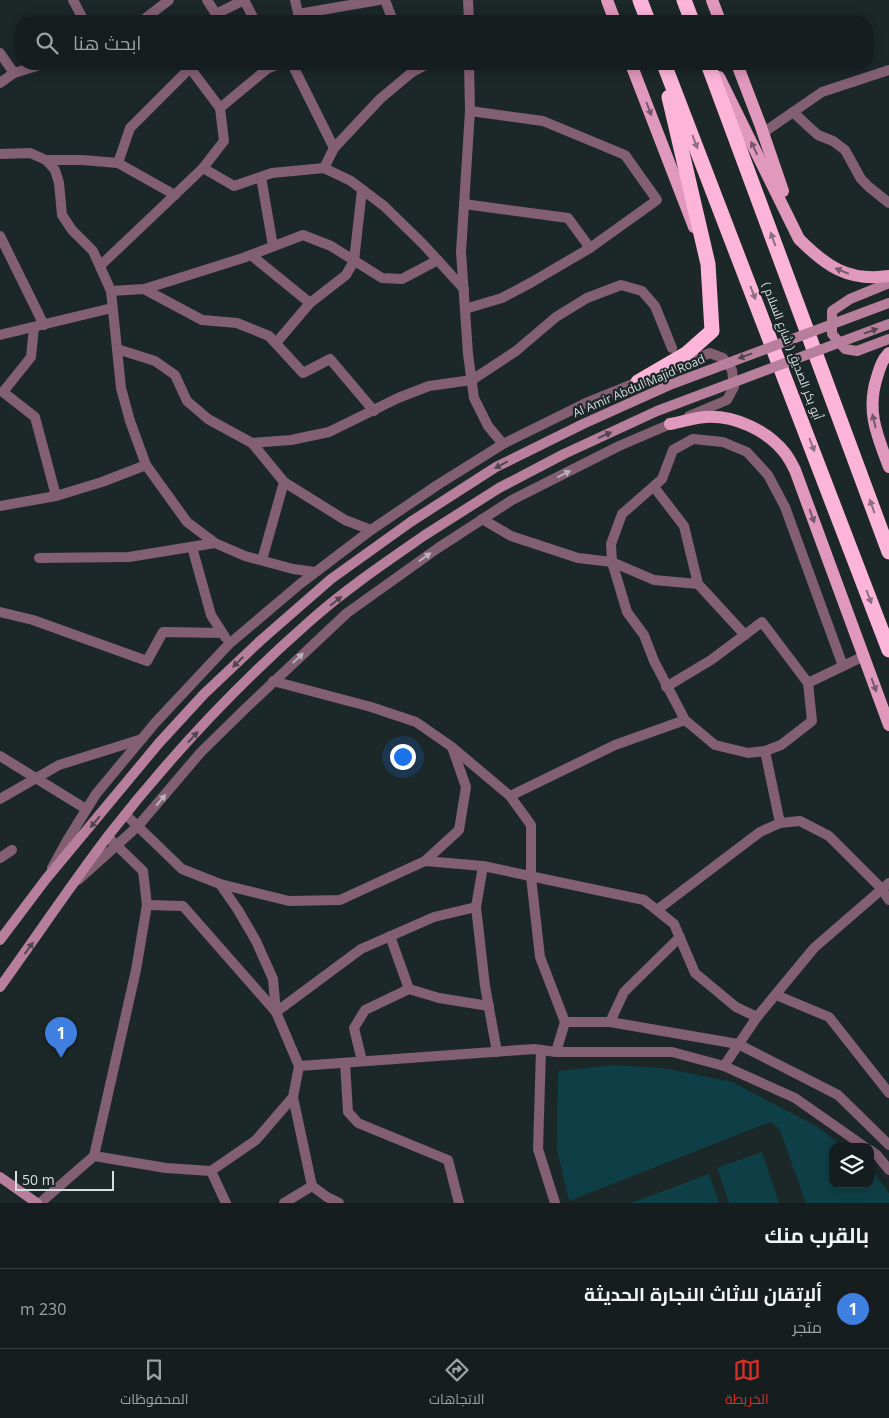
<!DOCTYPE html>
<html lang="ar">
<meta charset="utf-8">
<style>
:root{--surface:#151d1e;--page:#1e2627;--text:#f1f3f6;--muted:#9da2a4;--line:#343b3c;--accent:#d93025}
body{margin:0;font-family:"Open Sans",Cairo,sans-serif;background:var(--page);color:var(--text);direction:rtl}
.controls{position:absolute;right:15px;bottom:15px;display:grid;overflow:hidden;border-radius:10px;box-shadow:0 2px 12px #0003}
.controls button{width:45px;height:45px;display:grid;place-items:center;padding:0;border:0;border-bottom:1px solid var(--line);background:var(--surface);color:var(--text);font:25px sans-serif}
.scale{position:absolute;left:15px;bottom:12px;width:99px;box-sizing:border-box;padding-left:5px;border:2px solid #d7dedf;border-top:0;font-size:14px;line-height:18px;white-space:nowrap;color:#d7dedf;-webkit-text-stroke:4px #1c2728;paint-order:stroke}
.you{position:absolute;left:402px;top:756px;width:18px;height:18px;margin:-12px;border:4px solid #fff;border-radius:50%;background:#1a73e8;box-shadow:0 0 0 8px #1a73e833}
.badge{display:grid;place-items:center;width:32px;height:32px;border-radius:50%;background:var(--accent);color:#fff;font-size:16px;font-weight:700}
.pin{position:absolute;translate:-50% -41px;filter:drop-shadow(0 1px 2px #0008)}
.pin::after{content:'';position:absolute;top:26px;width:18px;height:15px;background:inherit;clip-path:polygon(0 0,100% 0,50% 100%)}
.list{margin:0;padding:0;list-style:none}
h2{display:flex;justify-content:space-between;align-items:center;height:65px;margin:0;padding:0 20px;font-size:21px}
h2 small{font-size:16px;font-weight:400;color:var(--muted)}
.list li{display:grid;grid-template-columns:32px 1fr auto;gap:15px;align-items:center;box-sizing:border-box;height:80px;padding:0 20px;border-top:1px solid var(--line)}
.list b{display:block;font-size:19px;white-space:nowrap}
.list p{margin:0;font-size:16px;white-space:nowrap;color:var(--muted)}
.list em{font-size:16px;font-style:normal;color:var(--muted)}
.icon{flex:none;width:28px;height:28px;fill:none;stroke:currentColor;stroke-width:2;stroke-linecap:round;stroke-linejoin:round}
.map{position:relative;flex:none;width:889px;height:1203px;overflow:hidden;direction:ltr}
.search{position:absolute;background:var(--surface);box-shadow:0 2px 12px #0003;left:15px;right:15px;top:15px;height:55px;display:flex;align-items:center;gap:12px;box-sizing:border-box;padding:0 18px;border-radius:20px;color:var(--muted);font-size:19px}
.sheet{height:145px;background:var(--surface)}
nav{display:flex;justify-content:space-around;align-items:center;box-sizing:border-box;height:70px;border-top:1px solid var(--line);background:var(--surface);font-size:14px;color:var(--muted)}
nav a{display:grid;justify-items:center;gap:2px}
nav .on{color:var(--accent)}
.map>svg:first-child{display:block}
.green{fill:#0f3f46}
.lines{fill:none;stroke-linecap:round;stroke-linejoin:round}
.minor{stroke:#825f71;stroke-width:10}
.tertiary{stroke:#825f71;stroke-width:10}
.secondary{stroke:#b77f9c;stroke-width:10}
.primary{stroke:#e098bd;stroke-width:12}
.motorway{stroke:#fcb5d9;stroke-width:15}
.secondary-bridge{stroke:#b77f9c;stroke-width:10}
.oneway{fill:#745a6b}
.oneway2{fill:#8c6e80}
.oneway3{fill:#524651}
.oneway4{fill:#b9b2b8}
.labels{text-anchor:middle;stroke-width:4.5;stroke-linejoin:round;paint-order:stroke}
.street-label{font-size:12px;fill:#d7dedf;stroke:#1c2728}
</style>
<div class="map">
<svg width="889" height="1203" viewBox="0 0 889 1203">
<rect width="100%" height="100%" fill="#1c2728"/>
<g class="green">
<path d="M614,1065L669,1069L732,1082L818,1127L843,1147H833V1184H870V1168L889,1193V1203H806L779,1128L770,1122L569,1201L557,1150L558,1071Z"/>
<path d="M762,1152L779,1203H729L717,1168Z"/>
<path d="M709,1174L719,1203H631Z"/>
</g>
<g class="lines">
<g class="minor">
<path d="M73,0L84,21"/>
<path d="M207,0L216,14L244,0"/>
<path d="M244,0L255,21"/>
<path d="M295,0L300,21"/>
<path d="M385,0L393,21"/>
<path d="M468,0L469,21"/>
<path d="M298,14L379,0"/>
<path d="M142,21L169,0"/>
<path d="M0,53L14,73"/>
<path d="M292,64L334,148"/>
<path d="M469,64L470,111L461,252L468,354L474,398L488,426L503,444"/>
<path d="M0,83L14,73L43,64"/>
<path d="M220,108L267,69L279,64"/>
<path d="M793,112L809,127L818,135L833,141L845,150L861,179L869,187L889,203"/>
<path d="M763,133L822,92L889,70"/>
<path d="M0,154L30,153L46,160L55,170L59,183L62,215L72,230L93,251L111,291L121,388L130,421L146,465L187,522L215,543L245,556L293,569L315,572"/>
<path d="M46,160H82L118,163L175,195"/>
<path d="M118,163L130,128L190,68"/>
<path d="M203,168L234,186L272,173L324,168L351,181L384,206L423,244L464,289"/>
<path d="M324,168L334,148L380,99L411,73L427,64"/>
<path d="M261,177L273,246"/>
<path d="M464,204L568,218L590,248"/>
<path d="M0,236L44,325"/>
<path d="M251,255L310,303"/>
<path d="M101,265L203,168L224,141L220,108L187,64"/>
<path d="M144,289L202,320L237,323L269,336L303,373L330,359L374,411"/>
<path d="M111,291L144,289L170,281L243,258L303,235L331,246L382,278L402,279L438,260"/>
<path d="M465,309L502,298L532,282L590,248L657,200L625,155L543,121L470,111"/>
<path d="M34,327L31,357L3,392L35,417L56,496"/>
<path d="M0,335L112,308"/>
<path d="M276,343L310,303L346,275L354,261L362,190"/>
<path d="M117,349L155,361L175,375L187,401L208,419L252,443L284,482L345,520L371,530"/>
<path d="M252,443L291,440L329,432L398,398L429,386L472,380L516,351L556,317L587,298L621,285L642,291L655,306L672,348"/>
<path d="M654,487L684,526L698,584L745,635"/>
<path d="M0,506L56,496L102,482L146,465"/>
<path d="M482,519L511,536L578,558L612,562L654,580L698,584"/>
<path d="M192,547L211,615L225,637"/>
<path d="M39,558L129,557L215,543"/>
<path d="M262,560L284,482"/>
<path d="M0,612L33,620L147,661L163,632L222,633"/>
<path d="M843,666L785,507L768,475L747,452L723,442L693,439L673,450L662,479L622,514L611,544L612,562L627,612L644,635L654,661L685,720L715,745L748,753L765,751L781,745L812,721L808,683L864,656"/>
<path d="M666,687L711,660L762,622L808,683"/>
<path d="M453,748L510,796L531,825V877L540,957L565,1022"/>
<path d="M765,751L780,823"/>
<path d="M0,756L86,809"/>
<path d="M510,796L615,745L685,720"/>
<path d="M0,799L59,765L142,739"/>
<path d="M126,815L182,869L220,884L289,901L340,900L425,861L459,830L466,787L452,747L416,722L371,707L273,681"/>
<path d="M0,858L12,850"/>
<path d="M425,861L483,866L644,900L674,924L695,973L736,1007L757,1017"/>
<path d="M483,866L476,907L485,986L497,1052"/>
<path d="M220,884L238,910L256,941L273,979L276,1012"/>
<path d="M657,910L760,832L780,823L800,821L829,836L881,888L889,900"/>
<path d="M390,936L409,989"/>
<path d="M776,995L829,1017L889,1093"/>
<path d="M276,1012L361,949L434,917L476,907"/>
<path d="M610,1022L624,992L680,937"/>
<path d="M541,1050L538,1149L555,1203"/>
<path d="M556,1052L565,1022H610L738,1044L838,1095L889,1145"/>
<path d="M362,1061L354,1028L365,1010L409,989L439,998L489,1006"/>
<path d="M345,1063L348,1112L358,1123L448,1160L459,1203"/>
<path d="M299,1066L534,1049L556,1052H672L724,1066L795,1098L865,1147"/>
<path d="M724,1066L757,1017L814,948L889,883"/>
<path d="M293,1097L312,1186L327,1197L339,1203"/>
<path d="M870,1150L877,1155L889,1170"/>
<path d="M94,1156L166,1168L211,1171L256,1140L293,1097L299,1066L276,1012L183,906L147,905"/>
<path d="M211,1171L226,1203"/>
<path d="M40,1203L94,1156L136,970L147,905L143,871L108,837"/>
<path d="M284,1203L312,1186"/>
</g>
<g class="tertiary">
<path d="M672,368L710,353L723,358L732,370L734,387L727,400L689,416"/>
<path d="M52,868L68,839L96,794L155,723L229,644L300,584L371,530L439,484L503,444L586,403L643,380"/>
<path d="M78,880L138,826L201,752L247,707L347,613L438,548L512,500L619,446L675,422"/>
</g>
<g class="secondary">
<path d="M889,283L850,299L832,311V334L845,349L857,351L889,339"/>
<path d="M0,940L46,879L159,743L204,694L260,641L331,579L412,521"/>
<path d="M0,987C36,937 71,885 108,836C168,759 236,686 310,621C346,589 386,562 425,535"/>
<path d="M0,1177L37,1203"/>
</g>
<g class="primary">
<path d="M607,0L615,21"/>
<path d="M712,0L720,21"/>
<path d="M631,64L694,227"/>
<path d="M737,64L760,124L783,191"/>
<path d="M719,77L799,239C826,266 848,282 889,276"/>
<path d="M889,353C882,360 880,367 877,377C866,411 877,435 889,467"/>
<path d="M670,424C681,422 693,418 705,417C734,415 767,430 785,453C789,458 792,464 795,470L889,725"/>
</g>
<g class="motorway">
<path d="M640,0L648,21"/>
<path d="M684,0L692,21"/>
<path d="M664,64L889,650"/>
<path d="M708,64L889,552"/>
<path d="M638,382L686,354L712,331L708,264L669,97"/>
</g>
<g class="secondary-bridge">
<path d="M412,521L496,467L583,424L672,384L889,303"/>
<path d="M425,535L499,488L564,454L657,411L889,324"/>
</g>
</g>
<defs><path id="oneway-solid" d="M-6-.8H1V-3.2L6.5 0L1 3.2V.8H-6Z" transform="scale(1.25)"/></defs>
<g class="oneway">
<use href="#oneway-solid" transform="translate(649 109) rotate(69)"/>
<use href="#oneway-solid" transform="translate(754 148) rotate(-116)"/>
<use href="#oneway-solid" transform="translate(842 271) rotate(-158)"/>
<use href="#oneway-solid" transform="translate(874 421) rotate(-103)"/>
<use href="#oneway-solid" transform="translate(812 516) rotate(70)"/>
<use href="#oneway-solid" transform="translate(874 685) rotate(70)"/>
</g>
<g class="oneway2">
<use href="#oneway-solid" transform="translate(695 142) rotate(69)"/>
<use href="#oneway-solid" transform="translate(773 239) rotate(-110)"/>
<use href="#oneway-solid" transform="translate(753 293) rotate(69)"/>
<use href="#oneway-solid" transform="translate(812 445) rotate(69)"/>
<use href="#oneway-solid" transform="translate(872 506) rotate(-110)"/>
<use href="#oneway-solid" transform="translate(869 597) rotate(69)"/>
</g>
<g class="oneway3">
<use href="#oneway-solid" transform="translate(871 331) rotate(-20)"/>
<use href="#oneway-solid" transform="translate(745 356) rotate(160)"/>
<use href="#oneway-solid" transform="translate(605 435) rotate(-24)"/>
<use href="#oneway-solid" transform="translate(501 465) rotate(152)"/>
<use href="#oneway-solid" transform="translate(336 601) rotate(-39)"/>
<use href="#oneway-solid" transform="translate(238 662) rotate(136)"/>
<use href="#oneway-solid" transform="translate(193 737) rotate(-47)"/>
<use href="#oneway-solid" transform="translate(95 822) rotate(130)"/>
<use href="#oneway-solid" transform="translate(29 948) rotate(-54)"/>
</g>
<g class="oneway4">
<use href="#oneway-solid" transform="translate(564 474) rotate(-27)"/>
<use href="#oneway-solid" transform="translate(425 557) rotate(-36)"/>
<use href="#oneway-solid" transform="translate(298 658) rotate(-43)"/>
<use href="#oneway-solid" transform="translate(161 800) rotate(-50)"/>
</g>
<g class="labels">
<g class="street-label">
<text transform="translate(792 351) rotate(69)" y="4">( شارع السلام ) أبو بكر الصديق</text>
<text transform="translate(639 386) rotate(-23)" y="4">Al Amir Abdul Majid Road</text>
</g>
</g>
</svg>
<div class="controls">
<button><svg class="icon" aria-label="layers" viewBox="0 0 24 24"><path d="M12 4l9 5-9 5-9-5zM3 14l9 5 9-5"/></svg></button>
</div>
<div class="scale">50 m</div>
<div class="you"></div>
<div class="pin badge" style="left:61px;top:1058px;background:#3f7fe0">1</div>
<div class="search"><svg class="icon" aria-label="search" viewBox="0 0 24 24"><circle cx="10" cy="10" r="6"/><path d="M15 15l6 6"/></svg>ابحث هنا</div>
</div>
<section class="sheet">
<h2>بالقرب منك<small></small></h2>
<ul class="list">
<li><span class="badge" style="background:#3f7fe0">1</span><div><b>ألإتقان للاثاث النجارة الحديثة</b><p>متجر</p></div><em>230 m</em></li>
</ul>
</section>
<nav>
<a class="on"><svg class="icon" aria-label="map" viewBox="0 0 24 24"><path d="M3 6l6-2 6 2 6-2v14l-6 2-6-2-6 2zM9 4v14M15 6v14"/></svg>الخريطة</a>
<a><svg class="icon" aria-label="directions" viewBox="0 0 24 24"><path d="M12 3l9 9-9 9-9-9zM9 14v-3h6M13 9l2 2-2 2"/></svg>الاتجاهات</a>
<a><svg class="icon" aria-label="saved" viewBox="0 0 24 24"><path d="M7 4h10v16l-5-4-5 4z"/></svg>المحفوظات</a>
</nav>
